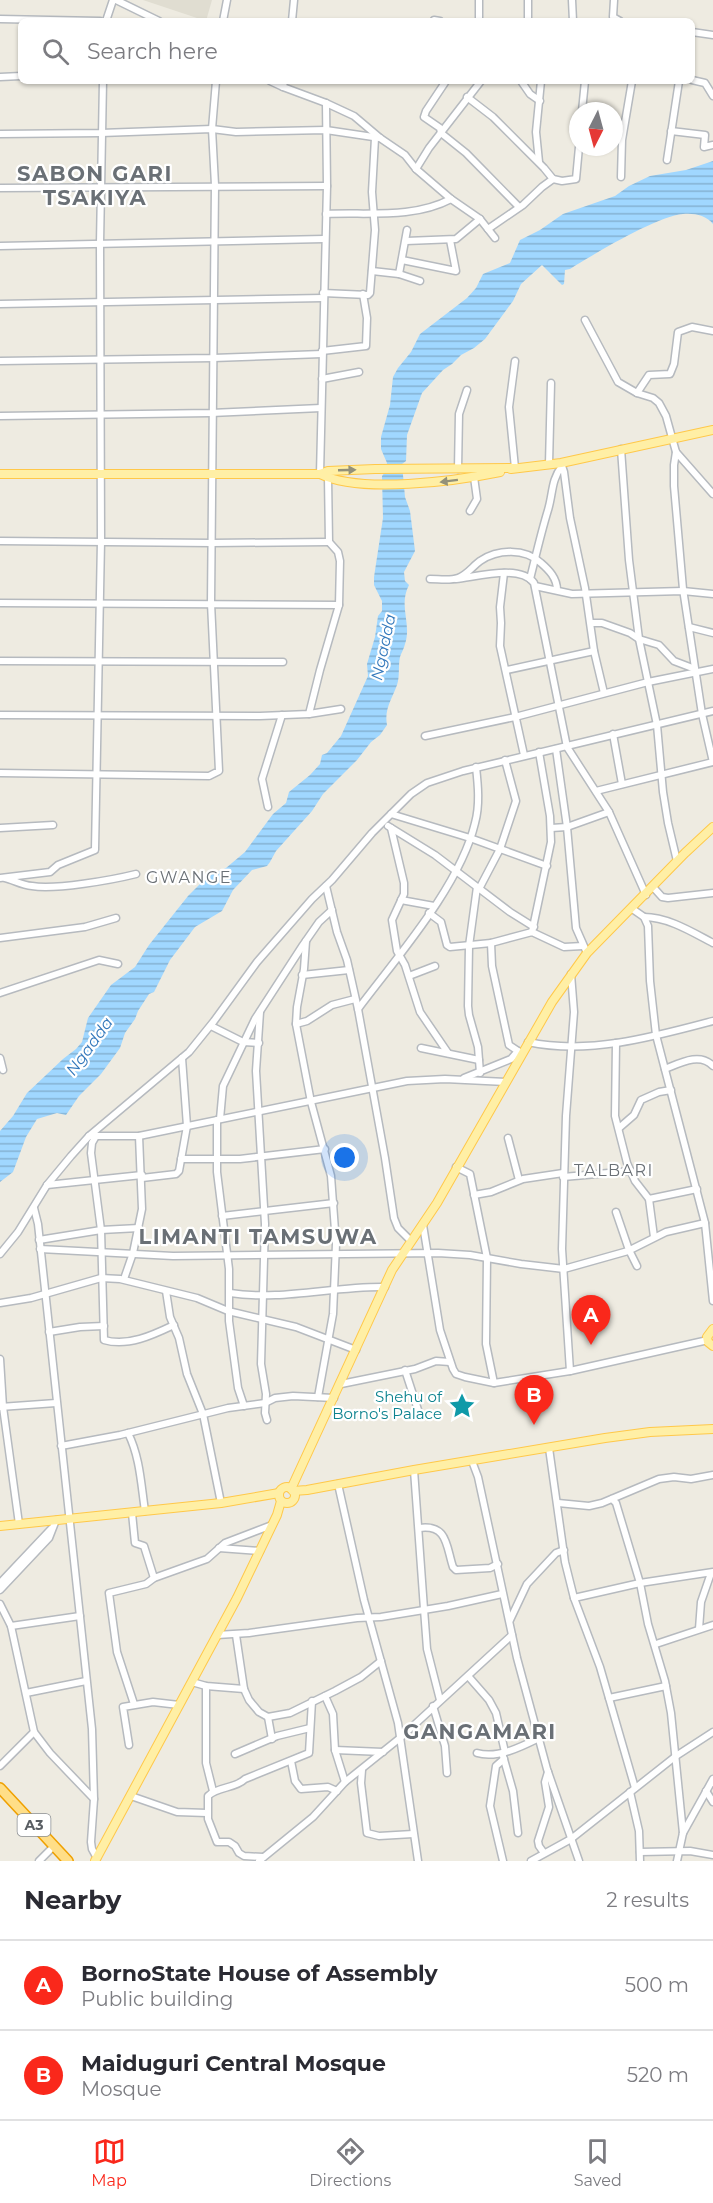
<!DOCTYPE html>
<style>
:root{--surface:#fff;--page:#f7f7f7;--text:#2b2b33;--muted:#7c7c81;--line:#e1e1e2;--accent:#fa281b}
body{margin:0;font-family:Montserrat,sans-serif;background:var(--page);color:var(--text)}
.compass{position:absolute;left:569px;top:102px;width:54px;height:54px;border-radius:50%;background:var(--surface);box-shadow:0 2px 4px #0004;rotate:186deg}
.you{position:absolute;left:345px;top:1158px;width:21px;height:21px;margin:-15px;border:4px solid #fff;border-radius:50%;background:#1a73e8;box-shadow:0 0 0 9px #1a73e833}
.badge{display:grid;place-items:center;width:39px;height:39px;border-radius:50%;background:var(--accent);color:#fff;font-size:20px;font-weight:700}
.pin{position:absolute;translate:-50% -50px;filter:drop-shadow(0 2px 3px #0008)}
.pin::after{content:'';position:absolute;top:32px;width:21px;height:18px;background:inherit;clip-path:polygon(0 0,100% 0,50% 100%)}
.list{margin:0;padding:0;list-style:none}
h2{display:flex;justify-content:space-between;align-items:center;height:78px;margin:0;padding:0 24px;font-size:26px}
h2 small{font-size:20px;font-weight:400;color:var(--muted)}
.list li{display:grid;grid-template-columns:39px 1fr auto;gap:18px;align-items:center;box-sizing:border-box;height:90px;padding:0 24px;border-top:2px solid var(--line)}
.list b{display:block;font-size:22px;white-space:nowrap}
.list p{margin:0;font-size:20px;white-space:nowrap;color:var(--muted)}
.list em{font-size:20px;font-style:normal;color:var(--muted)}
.icon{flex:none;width:33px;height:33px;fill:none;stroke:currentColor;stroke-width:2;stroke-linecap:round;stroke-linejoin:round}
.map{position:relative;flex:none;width:713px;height:1861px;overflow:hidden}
.search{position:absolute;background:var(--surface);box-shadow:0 2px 4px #0004;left:18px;right:18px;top:18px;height:66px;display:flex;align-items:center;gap:15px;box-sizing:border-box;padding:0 21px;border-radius:9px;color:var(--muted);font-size:22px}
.sheet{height:258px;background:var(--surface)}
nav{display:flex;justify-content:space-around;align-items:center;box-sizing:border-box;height:84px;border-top:2px solid var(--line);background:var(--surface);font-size:16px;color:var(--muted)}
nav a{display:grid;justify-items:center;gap:3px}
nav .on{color:var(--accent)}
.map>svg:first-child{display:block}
.education{fill:#e0ddd1}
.water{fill:url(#water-rules)}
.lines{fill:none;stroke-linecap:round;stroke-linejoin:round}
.minor-casing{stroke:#b6babf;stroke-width:9}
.major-casing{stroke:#ffc849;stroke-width:10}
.highway-casing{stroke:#efa000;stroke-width:12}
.minor{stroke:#fff;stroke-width:6}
.major{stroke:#ffefa5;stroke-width:8}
.highway{stroke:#ffde87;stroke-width:9}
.oneway{fill:#93917a}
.labels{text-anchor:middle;stroke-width:4.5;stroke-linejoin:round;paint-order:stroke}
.shield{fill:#fff;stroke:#8b8e92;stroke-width:1.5}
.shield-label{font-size:14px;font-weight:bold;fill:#595e63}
.culture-label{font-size:15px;fill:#0d838f;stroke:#fff;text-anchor:end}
.water-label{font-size:16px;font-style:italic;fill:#3378bb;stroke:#fff}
.neighbourhood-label{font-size:16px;letter-spacing:1.5px;fill:#6a7076;stroke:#fff}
.district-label{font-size:21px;font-weight:bold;letter-spacing:1.5px;fill:#6a7076;stroke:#fff}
</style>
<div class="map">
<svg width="713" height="1861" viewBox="0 0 713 1861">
<defs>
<pattern id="water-rules" width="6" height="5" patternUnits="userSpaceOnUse" patternTransform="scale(1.5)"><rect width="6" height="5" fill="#a0d7ff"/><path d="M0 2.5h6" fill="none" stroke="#85b2d2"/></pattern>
</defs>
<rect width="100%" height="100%" fill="#eeebe1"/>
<path class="education" d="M143,0H212L206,21Z"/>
<path class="water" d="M713,161V224C706,215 694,213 683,214C657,216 594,254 570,269L565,270L564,284L562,285L542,265L521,284L513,301L485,339L474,348L461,355L452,364L443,370L422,393L407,435L406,461L402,464L405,497L410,511L415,551L404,572L405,581L409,585C398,606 412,623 405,644C404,649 401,653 400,657C398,666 400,677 397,685C392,699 384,709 387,725L380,735L371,742L357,760L323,794L312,811L276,851L270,862L267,866L252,870L233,890L222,911L195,927L170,960L154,992L149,994L138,1011L135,1019L125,1033L120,1048L101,1074L79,1096L66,1115L57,1113L37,1119L26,1137L13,1172L0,1182V1131L13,1116L27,1093L63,1059L76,1049L82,1042L88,1018L111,985L135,967L149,945L188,896L208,876L226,868L245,852L273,814L286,803L289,792L310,775L320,764L322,755L327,753L341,736L368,676L367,664L375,637L378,616L382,611V601L374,585V577L383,518L382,476L386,471L387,463L381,449V437L390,405L393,377L398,368L411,352L420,334L467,298L476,288L483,274L510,263L520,240L540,230L563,214L615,196L629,186L650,176L686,170Z"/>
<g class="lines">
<g class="minor-casing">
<g id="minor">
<path d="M116,0L159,21"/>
<path d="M479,0V21"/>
<path d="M528,0V21"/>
<path d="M572,0L573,21"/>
<path d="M614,0L613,17L620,21"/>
<path d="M0,19L100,21"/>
<path d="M434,20L440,21"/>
<path d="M106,21L113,0"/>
<path d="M223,21L227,0"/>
<path d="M292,21L294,0"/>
<path d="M692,32L713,35"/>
<path d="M0,77L21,76"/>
<path d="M692,80L705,83L713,96"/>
<path d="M270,81L283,87"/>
<path d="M284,81L283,87L326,103L354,116L380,138L405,155L416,169L451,199L480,219L495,238"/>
<path d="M446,81L426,111L424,117L440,128L441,133L466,153L519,207"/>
<path d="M521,81L530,94L540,101"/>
<path d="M467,97L493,117L544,168L553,179L562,181L576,179L579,147"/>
<path d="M582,111L585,81"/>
<path d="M671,131L705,135L704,147L713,145"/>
<path d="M0,134L101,133L212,129L236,132L326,130L380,138"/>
<path d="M667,160L679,81"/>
<path d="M539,162L536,132L541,81"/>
<path d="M416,169L429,148L481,81"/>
<path d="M621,177L622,140L632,81"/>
<path d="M0,188L327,186"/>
<path d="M326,214C367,212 413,219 451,199"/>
<path d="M488,229L523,205L542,187L553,179"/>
<path d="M406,241L456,239L480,219"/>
<path d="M0,246L324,239"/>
<path d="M402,260L456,271L450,240"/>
<path d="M372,271L399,274L420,281"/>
<path d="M399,274L407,230"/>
<path d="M323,293L368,295L370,293L375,230L372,192L375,138"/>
<path d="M0,304L323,298"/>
<path d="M585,320L618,382L637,393L653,398L659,403L666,416L676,452L713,494"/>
<path d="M322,351L366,346L367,318L363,294"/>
<path d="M0,361L213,358L322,354"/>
<path d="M322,379L359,372"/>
<path d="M637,393L649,375L670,374L674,364L678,332L692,327L713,331"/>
<path d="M0,416L211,413L321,408"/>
<path d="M621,449L629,560L639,639L657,725L663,792L668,823L677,861"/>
<path d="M676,452L674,465V486L683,589L702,714L713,762"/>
<path d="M561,463L564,472L570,518L585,588L594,651L604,693"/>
<path d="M549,464L551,383"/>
<path d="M515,468L509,407L515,361"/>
<path d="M458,469L459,414L467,390"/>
<path d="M320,474L327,186L326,103"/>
<path d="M470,511L477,499L474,477"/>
<path d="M0,541L212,543L329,542"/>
<path d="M504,573L500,607L501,623L500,646L524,755"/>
<path d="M430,579C439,579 450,581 458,578C467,575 473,566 480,561C498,549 525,548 541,563C549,570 557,578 557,590"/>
<path d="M456,579C476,577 520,564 534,583L567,747L609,812L646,895"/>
<path d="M530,579C536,555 541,533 548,510C553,494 551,480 562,466"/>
<path d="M535,586L572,594L683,591L713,594"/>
<path d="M0,603L339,605"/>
<path d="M591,623H602L630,633L639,639L659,645L674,661L695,669"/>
<path d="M689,627L713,633"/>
<path d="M0,661L283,662"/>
<path d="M507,670L594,651"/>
<path d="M309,714L320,670L339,605L340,561L338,552L329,542L328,477"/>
<path d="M0,715L260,716L309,714L341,709"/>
<path d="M613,734L622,784"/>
<path d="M425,736L515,717L648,682L713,669"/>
<path d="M556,749L567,827L576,928L587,953"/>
<path d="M0,773L209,776L219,771L211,603L215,185L212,129L216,81"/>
<path d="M596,791L713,762"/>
<path d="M268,807L262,779L282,715"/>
<path d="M391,814L470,838L547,866"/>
<path d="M388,826L435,855L510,912L534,927"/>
<path d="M0,828L53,825"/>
<path d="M391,828L404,883V894L392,920L397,951L405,965L420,1012L448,1053"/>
<path d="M551,828L567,827L609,812"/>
<path d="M0,878L50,872L58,865L95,850L101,541L100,243L103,81"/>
<path d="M5,878C14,880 21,885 32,886C55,890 112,880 136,874"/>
<path d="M326,886L337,932L347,960L358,1009L385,1158L394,1218L398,1228L411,1241"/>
<path d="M477,887L469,946L468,1006L469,1015L478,1047L480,1073"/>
<path d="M653,887L662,897L668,898L713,893"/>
<path d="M479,889L500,849L516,801L505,760"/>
<path d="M401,900L434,906"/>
<path d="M631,908L644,917L648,926L650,981L656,1035L705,1223L713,1301"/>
<path d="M429,913L441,922L447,945L450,947L491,943L532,932L564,947L583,946"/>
<path d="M644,917C668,917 692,932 713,943"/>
<path d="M532,932L551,842L550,816L539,752"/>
<path d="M0,938L85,927L116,918"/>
<path d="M306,941L304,969L297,1007L296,1024L311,1102L331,1176L336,1244L333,1314L318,1397"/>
<path d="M491,943L492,966L509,1045L518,1051"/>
<path d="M302,975L349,970"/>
<path d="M409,976L435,966"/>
<path d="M0,993L99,960L118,964"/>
<path d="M358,1009C397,957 460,886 475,823C480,805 478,785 476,767"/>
<path d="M260,1012L256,1071L265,1224L261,1364L266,1394L265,1413L267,1420"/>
<path d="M296,1024L307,1021L332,1005L355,999"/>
<path d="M211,1026L243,1042L259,1043"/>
<path d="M528,1042C589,1055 653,1037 713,1021"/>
<path d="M616,1043L615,1116L627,1163L635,1181L649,1199L654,1237"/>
<path d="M421,1048L479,1060"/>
<path d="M0,1058L3,1070"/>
<path d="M665,1069C680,1063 700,1052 713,1066"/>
<path d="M464,1078L511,1059L518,1051L521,1053"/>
<path d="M220,1119L223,1086L255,1019L303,945L319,922L332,910"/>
<path d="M217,1120V1172L229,1269V1321L238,1388L244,1406"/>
<path d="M619,1128L634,1115L641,1100L659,1092L671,1090"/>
<path d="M89,1136H139L407,1081L445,1079L506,1082"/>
<path d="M96,1136L92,1143L91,1153L101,1230L104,1340C128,1347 153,1335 174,1325"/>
<path d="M508,1138L519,1180"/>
<path d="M181,1159H240L325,1149"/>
<path d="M456,1167L470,1174L487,1258L486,1344L494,1383"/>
<path d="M563,1177L631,1171"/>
<path d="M142,1178L176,1174L179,1171L187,1126L182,1058"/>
<path d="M47,1185L142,1175"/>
<path d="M474,1195L491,1192L523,1179L563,1173"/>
<path d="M649,1199L697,1189"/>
<path d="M34,1208L38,1224L92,1729L94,1799L91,1842L92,1849L97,1858"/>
<path d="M616,1212L629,1250L637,1266"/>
<path d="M222,1216L334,1203"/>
<path d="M423,1225L440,1330L453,1369L456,1374L465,1377L494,1383L570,1371L708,1340"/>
<path d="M39,1240L101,1230L139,1228"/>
<path d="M40,1249L173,1256L438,1253L470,1255L521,1264L564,1269L628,1251L666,1232L705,1223"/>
<path d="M0,1254L18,1232L47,1185L71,1156L89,1136L189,1052L214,1021L257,962L312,899L332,880L372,833L411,794L427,783L463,771L713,711"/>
<path d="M124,1279L133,1253L142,1209L139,1136"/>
<path d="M166,1291L170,1317L179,1338L187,1374L203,1414L221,1503"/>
<path d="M230,1293C281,1301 333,1286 385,1287"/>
<path d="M0,1303L31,1298L101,1278L120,1279L197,1298L228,1311L296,1327L356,1350"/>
<path d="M49,1332L80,1327L104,1326"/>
<path d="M0,1359L3,1407L19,1524"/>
<path d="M405,1370L419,1413"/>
<path d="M570,1371L562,1249L566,1116L574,1012L571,974"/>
<path d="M341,1384L415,1369L436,1361L450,1362"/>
<path d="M0,1407L56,1403"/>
<path d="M128,1433C140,1457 141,1484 145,1511"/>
<path d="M61,1446L120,1435L228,1408L265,1403L275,1398L293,1396L334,1398"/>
<path d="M549,1448L565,1562L574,1598L600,1667L635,1788"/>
<path d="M472,1461L478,1477L517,1658L547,1769L579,1861"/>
<path d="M414,1470L424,1609"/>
<path d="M338,1484L364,1600L398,1723L418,1861"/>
<path d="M612,1499L616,1503L640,1583L648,1624L665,1681L671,1713L683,1833L677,1861"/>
<path d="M558,1503L589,1506L602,1503L659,1479L674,1477L691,1479L713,1475"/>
<path d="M132,1513L135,1543L144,1546L154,1578"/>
<path d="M419,1528C448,1524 446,1546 453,1567L456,1570L490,1568L498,1564"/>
<path d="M219,1548L260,1551"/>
<path d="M0,1583L51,1529"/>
<path d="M0,1590L49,1538L56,1520"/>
<path d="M574,1598L640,1583L713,1572"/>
<path d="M0,1604L11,1626L34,1732L50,1753L94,1799"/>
<path d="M424,1609L427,1649L440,1700"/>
<path d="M510,1620L527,1584L556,1553L564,1550"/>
<path d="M11,1626L80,1616"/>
<path d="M699,1629L701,1602L711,1573"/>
<path d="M217,1635L249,1633L357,1618L381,1617L448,1606L502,1594"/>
<path d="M236,1635L244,1689L249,1700L259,1712L268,1717L290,1713L335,1691L361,1677L381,1661"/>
<path d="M656,1644L713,1625"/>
<path d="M468,1676L489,1700L496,1713L505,1752"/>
<path d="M192,1682L206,1686L244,1689"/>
<path d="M206,1686V1763L213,1791"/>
<path d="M26,1693L86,1681"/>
<path d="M325,1696L333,1714L335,1750L345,1782"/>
<path d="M609,1698L666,1686"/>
<path d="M134,1704L117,1652L109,1593L146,1584L154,1578L207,1559L225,1543L272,1525"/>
<path d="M433,1706L445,1746L447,1773"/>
<path d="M268,1717L272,1739"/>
<path d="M129,1745L123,1707L153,1702L179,1705"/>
<path d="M335,1750L383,1752"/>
<path d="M477,1753C497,1759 521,1747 539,1738"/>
<path d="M235,1754L277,1736L310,1728"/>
<path d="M503,1756L513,1791L518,1833"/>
<path d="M291,1761L295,1781L301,1789L328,1787L337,1791"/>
<path d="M0,1766L34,1732"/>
<path d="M362,1770L361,1783L367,1833L379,1836L413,1834"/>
<path d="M706,1791L713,1802"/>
<path d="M630,1792L639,1831L640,1861"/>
<path d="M131,1796L177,1812L207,1813"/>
<path d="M683,1833L713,1779"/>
<path d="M640,1852L690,1851L713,1855"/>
<path d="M544,1853L539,1846L538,1841L549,1807L545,1782L548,1772"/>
<path d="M263,1857L244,1856L239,1853L235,1846L229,1842H217L208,1819V1796C218,1786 235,1789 245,1779L309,1753L312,1701"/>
<path d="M39,1861L50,1850"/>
<path d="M259,1861L313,1817L345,1782L400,1738L512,1635"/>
<path d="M503,1861L490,1806L496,1766L504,1759"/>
<path d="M531,1861L571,1839L676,1756L713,1732"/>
</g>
</g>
<g class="major-casing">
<g id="major">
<path d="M511,469L561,463L713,430"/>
<path d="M0,474H320L328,471L375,469L515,468"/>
<path d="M320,474C360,494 456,481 500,472"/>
<path d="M713,1329L707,1337L708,1342L713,1346"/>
<circle cx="287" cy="1495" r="8"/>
<path d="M291,1489L392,1270L437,1203L552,1002L587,953L685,853L713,827"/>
<path d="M293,1491L307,1490L414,1470L605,1438L650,1432L713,1429"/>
<path d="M0,1526L221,1503L279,1493"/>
<path d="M95,1861L237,1598L277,1515L281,1501"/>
</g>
</g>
<g class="highway-casing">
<path id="highway" d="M0,1788L68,1861"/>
</g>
<use href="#minor" class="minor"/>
<use href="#major" class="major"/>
<use href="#highway" class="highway"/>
</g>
<defs><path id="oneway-solid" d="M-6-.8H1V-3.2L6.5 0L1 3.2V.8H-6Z" transform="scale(1.5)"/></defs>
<g class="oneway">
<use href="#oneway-solid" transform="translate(347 470) rotate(-2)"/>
<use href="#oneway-solid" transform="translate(449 481) rotate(173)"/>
</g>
<defs>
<g id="sight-bare" transform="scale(2.07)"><path d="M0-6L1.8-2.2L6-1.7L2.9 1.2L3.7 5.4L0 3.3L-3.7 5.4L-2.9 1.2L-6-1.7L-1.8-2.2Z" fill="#0f9aa8" stroke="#fff" stroke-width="2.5" paint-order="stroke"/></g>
</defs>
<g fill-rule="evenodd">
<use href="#sight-bare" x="462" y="1406"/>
</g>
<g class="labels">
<rect class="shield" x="17.5" y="1814" width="33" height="22" rx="4.5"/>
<g class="shield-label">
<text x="34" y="1830">A3</text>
</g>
<g class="culture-label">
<text x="442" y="1402">Shehu of<tspan x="442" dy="17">Borno's Palace</tspan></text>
</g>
<g class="water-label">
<text transform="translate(383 647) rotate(-78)" y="6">Ngadda</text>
<text transform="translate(89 1046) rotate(-54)" y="6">Ngadda</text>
</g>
<g class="neighbourhood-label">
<text x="189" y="883">GWANGE</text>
<text x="614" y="1176">TALBARI</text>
</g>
<g class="district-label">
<text x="95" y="181">SABON GARI<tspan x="95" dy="24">TSAKIYA</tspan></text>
<text x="258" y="1244">LIMANTI TAMSUWA</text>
<text x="480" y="1739">GANGAMARI</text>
</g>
</g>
</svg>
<svg class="compass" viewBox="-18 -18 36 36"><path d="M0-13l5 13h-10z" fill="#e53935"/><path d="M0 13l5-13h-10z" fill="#7c7c81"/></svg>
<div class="you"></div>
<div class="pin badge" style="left:591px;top:1345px">A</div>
<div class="pin badge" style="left:534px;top:1425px">B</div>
<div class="search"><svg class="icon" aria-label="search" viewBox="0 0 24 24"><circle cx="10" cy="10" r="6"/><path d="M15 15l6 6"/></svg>Search here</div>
</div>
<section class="sheet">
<h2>Nearby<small>2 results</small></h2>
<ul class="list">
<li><span class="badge">A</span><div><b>BornoState House of Assembly</b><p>Public building</p></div><em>500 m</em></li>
<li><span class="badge">B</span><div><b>Maiduguri Central Mosque</b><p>Mosque</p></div><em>520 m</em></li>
</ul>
</section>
<nav>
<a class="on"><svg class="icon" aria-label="map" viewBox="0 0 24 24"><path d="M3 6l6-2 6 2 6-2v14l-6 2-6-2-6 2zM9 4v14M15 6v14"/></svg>Map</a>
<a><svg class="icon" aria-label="directions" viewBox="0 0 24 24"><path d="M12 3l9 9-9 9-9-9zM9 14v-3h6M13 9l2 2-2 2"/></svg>Directions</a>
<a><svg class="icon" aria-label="saved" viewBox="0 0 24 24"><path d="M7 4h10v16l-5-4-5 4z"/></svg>Saved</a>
</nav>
